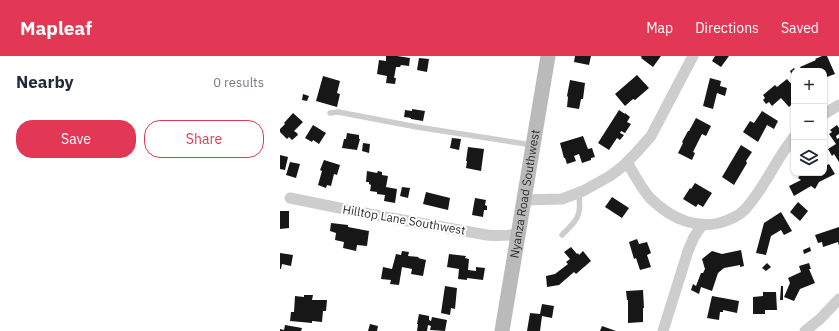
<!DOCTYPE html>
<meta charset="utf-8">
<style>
:root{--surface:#fff;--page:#f6f6f7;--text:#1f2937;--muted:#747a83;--line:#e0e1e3;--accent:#e23856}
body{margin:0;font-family:"IBM Plex Sans",sans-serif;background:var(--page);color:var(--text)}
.controls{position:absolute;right:12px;top:12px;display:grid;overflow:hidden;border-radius:8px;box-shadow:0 1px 3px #0004}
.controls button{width:36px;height:36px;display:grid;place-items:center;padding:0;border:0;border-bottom:1px solid var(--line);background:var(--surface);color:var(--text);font:20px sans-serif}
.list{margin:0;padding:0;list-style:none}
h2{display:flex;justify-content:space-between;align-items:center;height:52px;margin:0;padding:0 16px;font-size:17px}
h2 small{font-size:13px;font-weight:400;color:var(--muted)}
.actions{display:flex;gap:8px;padding:12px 16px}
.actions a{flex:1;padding:9px 0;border:1px solid var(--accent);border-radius:16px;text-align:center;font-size:14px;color:var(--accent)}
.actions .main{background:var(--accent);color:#fff}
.icon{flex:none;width:22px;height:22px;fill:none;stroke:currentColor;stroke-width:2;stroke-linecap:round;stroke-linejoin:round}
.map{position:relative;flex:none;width:559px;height:275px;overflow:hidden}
header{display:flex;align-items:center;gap:24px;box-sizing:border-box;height:56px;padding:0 20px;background:var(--accent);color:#fff}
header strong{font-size:19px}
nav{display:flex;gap:22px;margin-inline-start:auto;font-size:14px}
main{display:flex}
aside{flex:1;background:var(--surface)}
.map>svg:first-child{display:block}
.building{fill:#171717}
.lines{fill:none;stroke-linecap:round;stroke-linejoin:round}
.lane{stroke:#cdcdcd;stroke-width:5.5}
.street{stroke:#cdcdcd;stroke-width:11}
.secondary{stroke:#bababa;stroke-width:15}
.labels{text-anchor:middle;stroke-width:4;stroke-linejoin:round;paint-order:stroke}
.street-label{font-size:12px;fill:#303030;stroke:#fff}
</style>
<header>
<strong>Mapleaf</strong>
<nav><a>Map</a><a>Directions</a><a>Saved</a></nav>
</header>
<main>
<aside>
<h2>Nearby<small>0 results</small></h2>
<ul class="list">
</ul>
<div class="actions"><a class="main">Save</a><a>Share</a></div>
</aside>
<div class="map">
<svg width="559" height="275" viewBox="0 0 559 275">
<rect width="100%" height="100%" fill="#fff"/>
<g class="building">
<path d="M106,0H117L130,2L129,10L121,9L120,11H116L114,22H116L115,28L106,27L107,20L97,18L99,4L106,5Z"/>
<path d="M295,0H311L309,9L294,6Z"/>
<path d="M360,0H381L373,11L361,2L362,1Z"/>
<path d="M435,0H449L441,11L432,5Z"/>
<path d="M542,0H547L555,18L544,22V15H522L520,11L536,4L535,3Z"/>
<path d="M139,2L149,3L147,16L137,14Z"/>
<path d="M514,12L516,15H514V18L512,19L510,15Z"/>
<path d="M357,19L369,32L355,44L353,43L345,50L335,38Z"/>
<path d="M43,20L60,25L57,37L60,38L57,51L36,45Z"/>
<path d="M430,22L441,25L440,30L447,32L445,40L437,37L433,53L423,50Z"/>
<path d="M507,23L514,31V35L512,36L514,39V46L509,51L501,42L492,50L489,46L486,48L483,44L485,42L483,39L495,29L497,31Z"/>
<path d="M290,24L305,27L303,43H301L299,53L287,51L288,41L287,40Z"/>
<path d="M23,38L29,40L27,45L22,44Z"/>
<path d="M132,53L145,55L143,65L131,63V62L124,61L125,54L132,55Z"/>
<path d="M339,54L345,58V57L350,61L347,66L351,68L345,77L341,75L340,77L344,79L340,84L337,82L329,94L318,87Z"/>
<path d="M482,55L498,65L494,73L487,69L478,86L463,76L470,65L474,67Z"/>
<path d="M13,57L23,66L14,75L17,77L18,79L12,84L9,81L7,83L0,76V73L5,68L4,67Z"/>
<path d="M416,62L431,70L426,80L422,78L413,96L415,97L412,104L398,97L403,87L402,86L408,75H409Z"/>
<path d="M33,69L46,77L39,88L33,84L32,86L25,82Z"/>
<path d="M557,69L559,72V78L556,80L557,83L559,82V106L554,98L552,100L548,93L556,88L549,78L552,76L550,74Z"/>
<path d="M67,77L79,79V83H80L77,94L62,92L64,83H66Z"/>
<path d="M303,80L308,93L312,92L315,101L311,102V104L302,107L299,98L294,100L296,105L287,108L285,102H284L280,87Z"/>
<path d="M172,82L181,83L179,94L170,92Z"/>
<path d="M83,87L90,88L89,97L82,95Z"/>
<path d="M461,89L472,96L466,105L467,107L454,129L442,121Z"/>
<path d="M188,91L204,93L201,115L186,112L187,105H186Z"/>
<path d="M0,99L8,101L5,114L0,113Z"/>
<path d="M44,104L60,109L57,119L54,118L51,130L47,129L46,132L38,129L42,115L40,114Z"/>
<path d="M10,106L20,108L16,122L6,119Z"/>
<path d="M549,108L555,118L539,126L535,133L531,130L514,140L509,130L521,124L518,122L522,117H526L529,119L533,117H544V111Z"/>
<path d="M87,115L97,117L98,115L102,116V119L108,120L106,131L117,133L115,147L104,145L105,139L97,138V136L90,135L91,129L89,128V126H86Z"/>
<path d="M415,127L432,137L423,151L418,148L416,151L403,143L410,132L411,133Z"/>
<path d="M122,131L130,132L128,142L120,140Z"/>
<path d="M146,136L170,142L168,154L143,148Z"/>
<path d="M332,141L349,152L342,162L325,151Z"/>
<path d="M195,142L206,144L205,149L207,150V154H204L203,161L192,159Z"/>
<path d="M518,146L528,155L520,165L510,156Z"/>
<path d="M0,155H9V172L0,173Z"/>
<path d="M501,156L512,175L504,179L501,174L491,180L486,199L476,197L484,167Z"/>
<path d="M51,167L68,169V171L89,175L87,190L77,189L76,195L63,192L64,186L55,184L56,177L50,175Z"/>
<path d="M559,171V190L558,186L543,191L542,186L538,187L535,179Z"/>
<path d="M357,183L359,188L367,186L371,197L367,199L371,211L360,214L356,202L354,203L349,186Z"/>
<path d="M291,191L297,198L298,197L299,199L303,195L311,205L296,218L294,216L279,229L267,231L266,220L275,218L288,208L286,206L290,203L284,196Z"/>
<path d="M530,191L531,195L524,198L523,194Z"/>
<path d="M461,194L464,210L460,211V209L444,212L438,217L432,235L421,231L419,238L411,234L413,228L416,230L421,217H423L425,213L422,203L432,195L442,198Z"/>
<path d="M122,195L129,196L128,200L139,201L138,202L146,204L143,220L131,218L132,213L122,211L119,229L110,228L111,224L101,223L103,211L112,213L116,198L121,199Z"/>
<path d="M0,197L13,199L11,210L2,208L1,213H0Z"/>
<path d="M169,198L186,200L185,202L189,203L188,214L196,215V211L205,212L203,224L187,222V224L178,223L179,213L167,211Z"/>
<path d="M487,207L491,211L486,215L482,212Z"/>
<path d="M529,207L531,213H529L535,227L520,233L514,245L504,241L510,227L508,222L521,216L519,210Z"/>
<path d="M165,230L177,232L175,253L171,252L170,259L161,257Z"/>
<path d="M501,230H503V244H500Z"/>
<path d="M363,234L364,252H363V266L348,267V244H347L346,235Z"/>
<path d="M483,236H496L497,254H485V258H473V241L483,240Z"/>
<path d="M24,239H33L32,244H47L46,255H43L42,266L32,265V267L10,265L11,256H14L15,240L24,241Z"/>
<path d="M432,240L459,245L457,257L443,254V256H440L439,264L427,262Z"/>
<path d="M262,248L274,250L272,262L262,260L260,275H247L250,257L260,258Z"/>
<path d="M139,258L149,260V264L151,265L152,261L167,264L165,275L150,274L151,270L148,269L147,275H137L138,268H137Z"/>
<path d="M90,268L98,270L97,275H88Z"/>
<path d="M5,269L22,272L21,275H0V273L4,274Z"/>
<path d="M322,270L336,275H320Z"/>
</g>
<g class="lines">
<g class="lane">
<path d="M50,57L58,56L137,71L252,89"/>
<path d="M282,179C287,173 296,167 298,159C301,153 299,144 299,137"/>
</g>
<g class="street">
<path d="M544,58L559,49"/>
<path d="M347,106C354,118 361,132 370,142C391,163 420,176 448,164C456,161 463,157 468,150C486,129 496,103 514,81"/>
<path d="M10,142L89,158L207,179C218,180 227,180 238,178"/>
<path d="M244,144L282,143L303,135L330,120L342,111L355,98L371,80L413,0"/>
<path d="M383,275L408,195L414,181L422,169"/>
<path d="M525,275L540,263L559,243"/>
</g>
<path class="secondary" id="s1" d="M222,275L268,0"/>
</g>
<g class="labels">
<g class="street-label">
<text dy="4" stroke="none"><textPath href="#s1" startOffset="139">Nyanza Road Southwest</textPath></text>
<text transform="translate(124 164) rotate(10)" y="4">Hilltop Lane Southwest</text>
</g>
</g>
</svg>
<div class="controls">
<button>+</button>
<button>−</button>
<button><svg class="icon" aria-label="layers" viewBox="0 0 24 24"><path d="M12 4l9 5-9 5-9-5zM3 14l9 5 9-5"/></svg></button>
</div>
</div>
</main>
